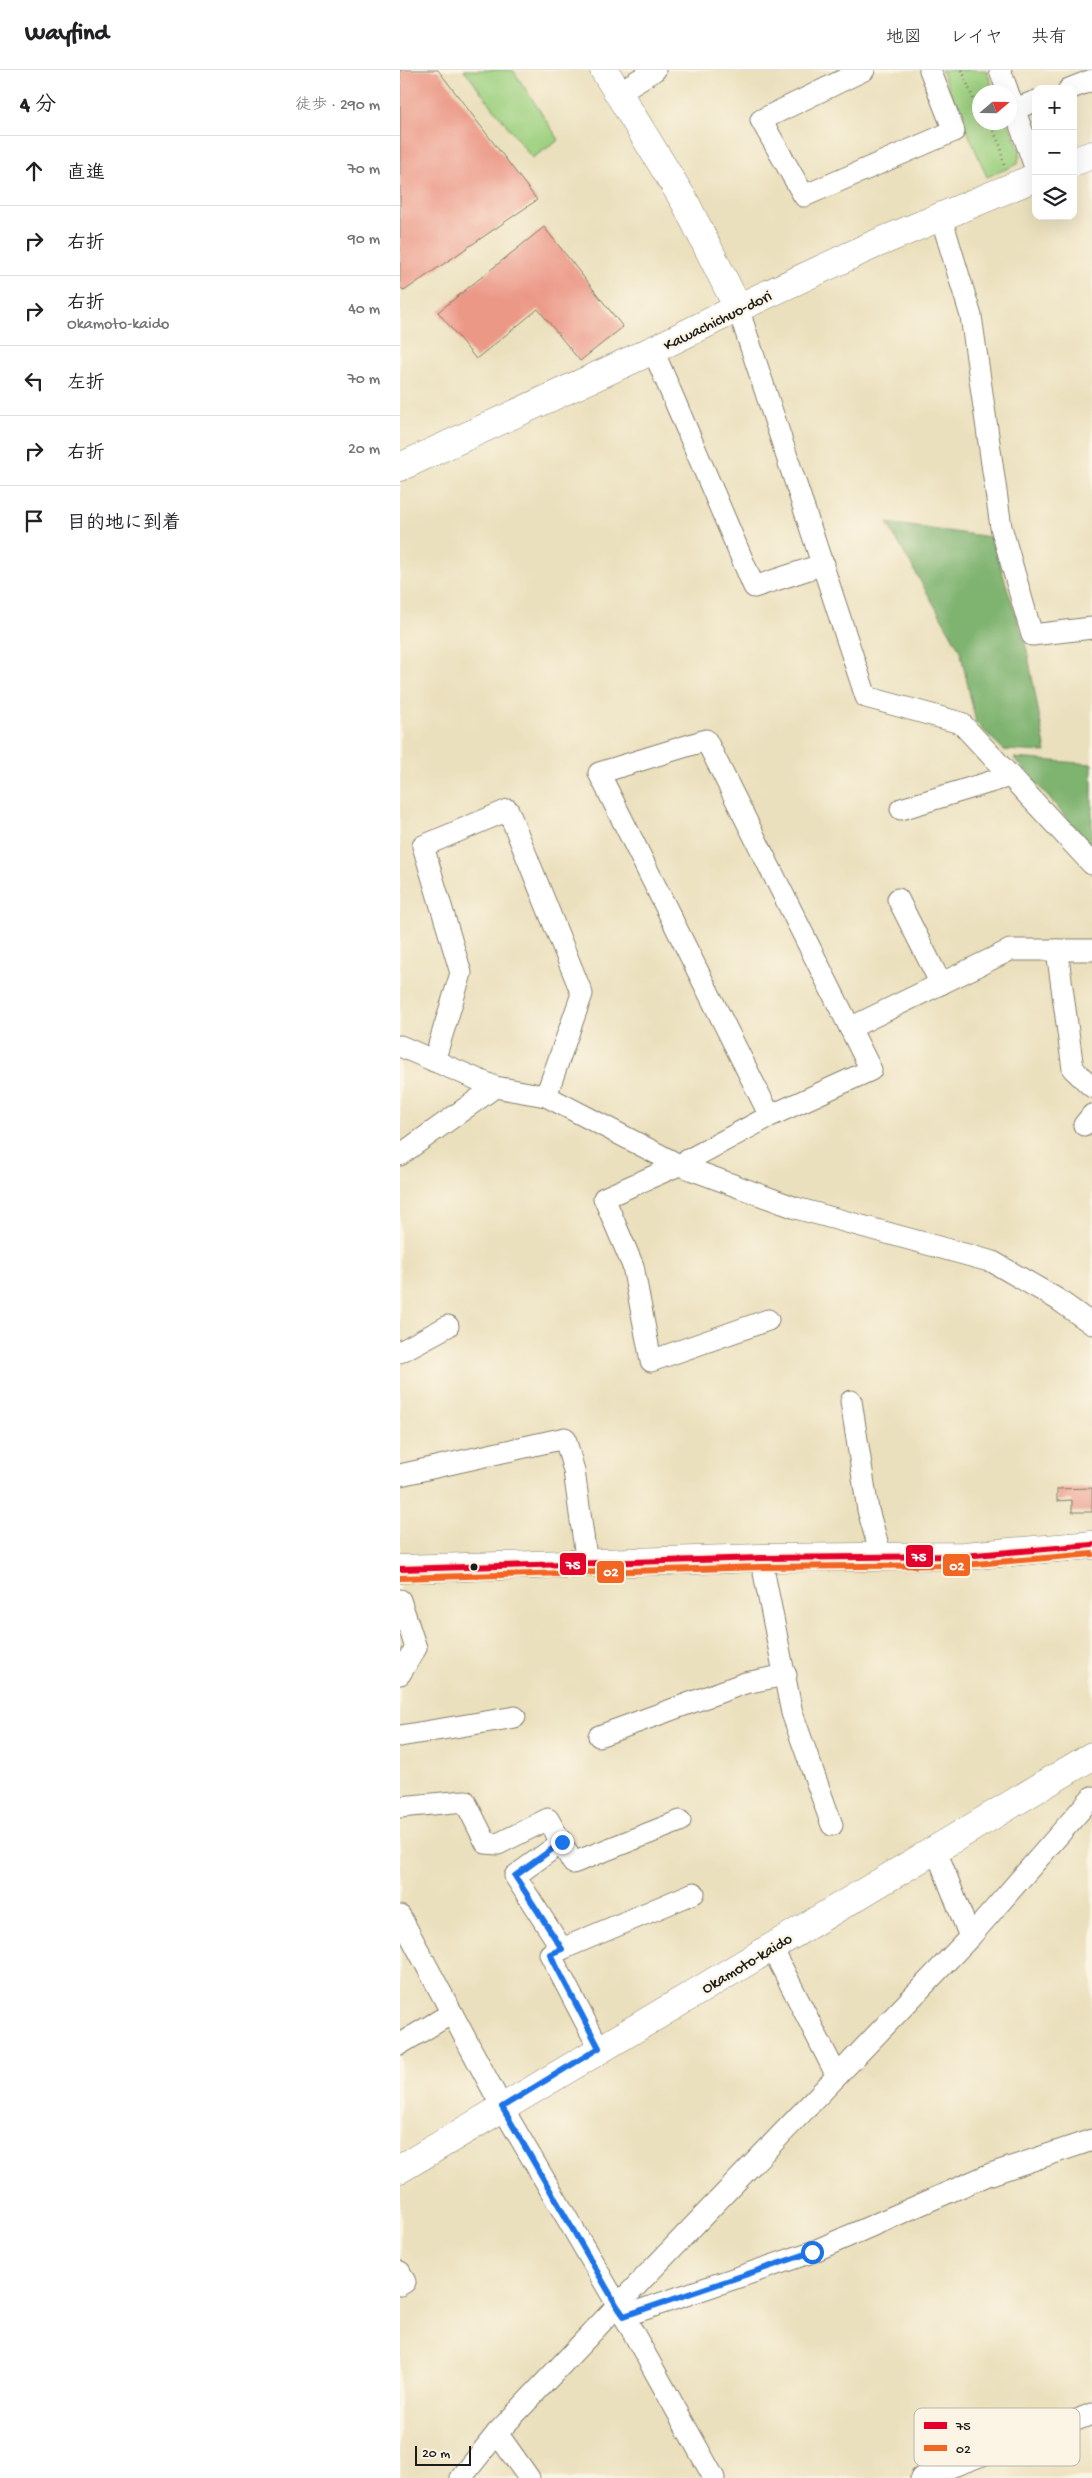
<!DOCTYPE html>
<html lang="ja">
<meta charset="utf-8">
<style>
:root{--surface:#fff;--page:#f6f6f6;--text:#202124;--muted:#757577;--line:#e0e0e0}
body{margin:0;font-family:"Gochi Hand","Klee One",sans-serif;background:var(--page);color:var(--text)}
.controls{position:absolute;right:15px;top:15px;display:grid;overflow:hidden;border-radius:10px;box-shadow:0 5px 20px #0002}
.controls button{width:45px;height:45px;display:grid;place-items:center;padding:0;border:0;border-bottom:1px solid var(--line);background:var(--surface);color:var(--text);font:25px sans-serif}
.compass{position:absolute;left:572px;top:15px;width:45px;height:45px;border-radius:50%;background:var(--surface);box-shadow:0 5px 20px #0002;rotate:70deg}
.scale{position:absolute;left:15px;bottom:12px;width:56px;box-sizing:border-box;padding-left:5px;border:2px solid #1c1c1c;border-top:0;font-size:14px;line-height:18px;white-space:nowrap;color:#1c1c1c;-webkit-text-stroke:4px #fcf5e5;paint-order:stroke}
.stop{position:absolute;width:15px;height:15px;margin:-11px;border:4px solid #1a73e8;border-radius:50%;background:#fff}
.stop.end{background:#1a73e8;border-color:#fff;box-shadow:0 1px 5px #0008}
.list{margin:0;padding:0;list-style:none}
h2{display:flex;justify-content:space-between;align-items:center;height:65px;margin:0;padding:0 20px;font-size:21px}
h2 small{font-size:16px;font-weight:400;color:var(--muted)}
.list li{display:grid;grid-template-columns:32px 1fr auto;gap:15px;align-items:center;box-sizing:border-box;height:70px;padding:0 20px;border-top:1px solid var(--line)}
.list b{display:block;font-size:19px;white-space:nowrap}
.list p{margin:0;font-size:16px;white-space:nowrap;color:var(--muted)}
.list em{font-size:16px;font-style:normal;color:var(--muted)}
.icon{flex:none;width:28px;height:28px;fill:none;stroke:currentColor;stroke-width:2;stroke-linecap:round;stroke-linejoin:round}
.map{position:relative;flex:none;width:692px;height:2408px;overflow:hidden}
header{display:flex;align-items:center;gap:30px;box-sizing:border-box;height:70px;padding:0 25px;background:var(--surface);border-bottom:1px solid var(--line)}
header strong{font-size:24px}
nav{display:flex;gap:28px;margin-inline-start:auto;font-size:18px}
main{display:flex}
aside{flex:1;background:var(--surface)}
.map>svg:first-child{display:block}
.green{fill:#9ed181;stroke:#5d764e}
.forest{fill:#7eb36f;stroke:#4d6846}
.building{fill:#ec9887}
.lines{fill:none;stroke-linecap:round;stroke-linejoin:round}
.street-casing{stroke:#847e6c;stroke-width:23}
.secondary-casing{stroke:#847e6c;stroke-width:29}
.primary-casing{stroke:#847e6c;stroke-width:29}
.path{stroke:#847e6c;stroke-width:3;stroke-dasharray:1 4;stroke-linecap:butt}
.street{stroke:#fff;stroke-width:21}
.secondary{stroke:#fff;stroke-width:28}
.primary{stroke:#fff;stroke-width:28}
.bus-1-casing{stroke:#fcf5e5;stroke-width:10}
.bus-2-casing{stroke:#fcf5e5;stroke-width:10}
.bus-1{stroke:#e4002b;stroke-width:6}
.bus-2{stroke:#f26522;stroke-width:6}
.route{stroke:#1a73e8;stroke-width:6}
.bus-dot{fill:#1c1c1c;stroke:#fcf5e5;stroke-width:2}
.labels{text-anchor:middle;stroke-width:4.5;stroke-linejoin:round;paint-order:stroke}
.street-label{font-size:16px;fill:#1c1c1c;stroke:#fcf5e5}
.key{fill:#fcf5e5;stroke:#b9b4a9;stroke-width:1}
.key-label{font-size:14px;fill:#1c1c1c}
.line-badge{stroke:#fcf5e5;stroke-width:2}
.badge-label{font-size:14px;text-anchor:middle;font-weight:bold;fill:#fff}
</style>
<header>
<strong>Wayfind</strong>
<nav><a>地図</a><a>レイヤ</a><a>共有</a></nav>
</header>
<main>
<aside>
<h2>4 分<small>徒歩 · 290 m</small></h2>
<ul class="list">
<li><svg class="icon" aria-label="ahead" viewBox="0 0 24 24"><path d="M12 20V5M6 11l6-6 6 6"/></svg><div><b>直進</b></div><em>70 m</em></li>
<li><svg class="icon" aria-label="right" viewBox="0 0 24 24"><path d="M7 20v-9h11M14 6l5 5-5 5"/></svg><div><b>右折</b></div><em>90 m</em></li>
<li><svg class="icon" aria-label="right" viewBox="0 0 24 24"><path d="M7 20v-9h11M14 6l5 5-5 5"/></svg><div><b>右折</b><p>Okamoto-kaido</p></div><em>40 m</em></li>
<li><svg class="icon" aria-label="left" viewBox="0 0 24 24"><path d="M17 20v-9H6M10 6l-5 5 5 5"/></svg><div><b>左折</b></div><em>70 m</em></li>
<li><svg class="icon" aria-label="right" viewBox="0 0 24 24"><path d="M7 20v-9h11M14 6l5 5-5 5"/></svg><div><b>右折</b></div><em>20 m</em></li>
<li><svg class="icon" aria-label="arrive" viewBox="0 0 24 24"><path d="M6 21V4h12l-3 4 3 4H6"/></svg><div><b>目的地に到着</b></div></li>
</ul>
</aside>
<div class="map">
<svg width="692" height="2408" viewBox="0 0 692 2408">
<rect width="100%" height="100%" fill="#fcf5e5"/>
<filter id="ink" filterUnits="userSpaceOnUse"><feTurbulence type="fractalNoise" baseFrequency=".02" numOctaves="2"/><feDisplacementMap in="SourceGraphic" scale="10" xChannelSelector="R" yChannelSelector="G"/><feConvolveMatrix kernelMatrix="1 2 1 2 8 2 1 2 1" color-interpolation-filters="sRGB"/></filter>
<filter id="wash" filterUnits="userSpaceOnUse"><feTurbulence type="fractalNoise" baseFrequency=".0096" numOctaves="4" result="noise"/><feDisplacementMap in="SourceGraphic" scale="20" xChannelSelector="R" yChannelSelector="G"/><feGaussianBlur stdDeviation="1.12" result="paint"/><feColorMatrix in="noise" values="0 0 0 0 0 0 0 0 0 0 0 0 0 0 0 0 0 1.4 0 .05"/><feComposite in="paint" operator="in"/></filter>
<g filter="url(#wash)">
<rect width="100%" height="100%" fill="#ebe0bd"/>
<g class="green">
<path d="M64,0H113L159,70L132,88Z"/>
<path d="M541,0H586L595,22H580V52L608,53L620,80L618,94L587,107Z"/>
</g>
<g class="forest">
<path d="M487,453L591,467L627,580L646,682L604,680L576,653L560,580Z"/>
<path d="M614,688L692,694V777Z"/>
</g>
<g id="blocks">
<g class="building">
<path d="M0,0H38L137,130L4,221L0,217Z"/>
<path d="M144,157L223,257L180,291L138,239L76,289L38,242Z"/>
<path d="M692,1418V1442H672V1430L657,1431V1419Z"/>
</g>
</g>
</g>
<g filter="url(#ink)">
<use href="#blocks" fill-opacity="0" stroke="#847e6c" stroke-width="1"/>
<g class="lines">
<g class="street-casing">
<g id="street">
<path d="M464,0L361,50L404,126L554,61L530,0"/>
<path d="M600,0L608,22"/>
<path d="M669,19L692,10"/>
<path d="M219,22L255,0"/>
<path d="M610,27L636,100"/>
<path d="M614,39L636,31"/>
<path d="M541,147L571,246L601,457L632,565L692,558"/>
<path d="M338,238L466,627L561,653L692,794"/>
<path d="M253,280L354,517L424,494"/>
<path d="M501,739L610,706"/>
<path d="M498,829L541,914"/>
<path d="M657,880L673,999L692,1017"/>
<path d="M450,958L610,880H692"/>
<path d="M0,976L95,1017L146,1026L279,1095L396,1138L593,1192L657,1229L692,1254"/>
<path d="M34,991L61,903L23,776L108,740L182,924L146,1026"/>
<path d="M684,1055L692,1045"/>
<path d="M0,1085L95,1017"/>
<path d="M368,1250L251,1291L233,1196L204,1128L279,1095L370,1046L471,1000L306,670L199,703L370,1046"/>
<path d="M0,1282L48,1256"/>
<path d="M451,1331L468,1440L481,1486"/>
<path d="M0,1405L165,1368L174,1401L187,1494"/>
<path d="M361,1488L392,1643L432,1755"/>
<path d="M0,1530L16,1578L0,1604"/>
<path d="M0,1666L115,1647"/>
<path d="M199,1666L345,1613L386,1605"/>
<path d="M0,1737L65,1731L86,1773L98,1774L148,1749L173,1793L280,1751"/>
<path d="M536,1780L570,1867"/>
<path d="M0,1846L102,2037L224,2246L314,2408"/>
<path d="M371,1876L437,2006"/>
<path d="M162,1879L115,1806L162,1772"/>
<path d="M0,1974L52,1943"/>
<path d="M199,1978L150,1884L294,1823"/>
<path d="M0,2202L5,2212L0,2215"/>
<path d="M224,2246L412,2182L588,2105L692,2070"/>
<path d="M97,2363L129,2408"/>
<path d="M61,2408L97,2363L217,2236L570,1867L692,1727"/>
<path d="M521,2408L692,2344"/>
</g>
</g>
<g class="secondary-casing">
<g id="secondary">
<path d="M204,0L285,132L338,238"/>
<path d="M673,92L692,85"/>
<path d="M0,397L253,280L338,238L473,175L636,107"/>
<path d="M0,1499L361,1488L564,1486L692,1475"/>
</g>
</g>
<g class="primary-casing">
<path id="primary" d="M0,2099L692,1686"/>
</g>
<g class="path">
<path d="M562,0L574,31L580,39"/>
<path d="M589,52L601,77L604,96"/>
</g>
<use href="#street" class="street"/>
<use href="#secondary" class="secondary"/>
<use href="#primary" class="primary"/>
<g class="bus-1-casing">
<path id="bus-1" d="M0,1499L361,1488L564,1486L692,1475"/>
</g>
<g class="bus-2-casing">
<path id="bus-2" d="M0,1508L361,1497L564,1495L692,1484"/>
</g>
<use href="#bus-1" class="bus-1"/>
<use href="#bus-2" class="bus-2"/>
</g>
</g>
<g class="lines" filter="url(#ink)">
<path class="route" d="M162,1772L115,1806L162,1879L150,1884L199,1978L102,2037L217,2236L224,2246L412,2182"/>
</g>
<circle class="bus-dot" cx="74" cy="1497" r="4.5"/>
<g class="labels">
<g class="street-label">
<text transform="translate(317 249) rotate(-26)" y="6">Kawachichuo-dori</text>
<text transform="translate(346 1892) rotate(-31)" y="6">Okamoto-kaido</text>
</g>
</g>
<rect x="514" y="2338" width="166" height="58" rx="8" class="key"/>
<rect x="524" y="2352" width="23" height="7" fill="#e4002b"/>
<rect x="524" y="2375" width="23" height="6" fill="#f26522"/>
<g class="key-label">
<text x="556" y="2360">75</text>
<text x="556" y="2383">02</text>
</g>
<g class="line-badge">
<rect x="505" y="1474" width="29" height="24" rx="5" fill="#e4002b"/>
<rect x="159" y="1482" width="28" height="24" rx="5" fill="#e4002b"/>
<rect x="542" y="1483" width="29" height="24" rx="5" fill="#f26522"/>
<rect x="196" y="1490" width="29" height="24" rx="5" fill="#f26522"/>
</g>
<g class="badge-label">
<text x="519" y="1491">75</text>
<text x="173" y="1499">75</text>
<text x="557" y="1500">02</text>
<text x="211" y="1506">02</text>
</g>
</svg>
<div class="controls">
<button>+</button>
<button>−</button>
<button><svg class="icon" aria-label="layers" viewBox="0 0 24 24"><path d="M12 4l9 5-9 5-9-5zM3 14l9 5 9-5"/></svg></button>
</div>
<svg class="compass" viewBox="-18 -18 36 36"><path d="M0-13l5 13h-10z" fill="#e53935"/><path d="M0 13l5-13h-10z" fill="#757577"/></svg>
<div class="scale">20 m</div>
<div class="stop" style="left:412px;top:2182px"></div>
<div class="stop end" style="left:162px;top:1772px"></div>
</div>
</main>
